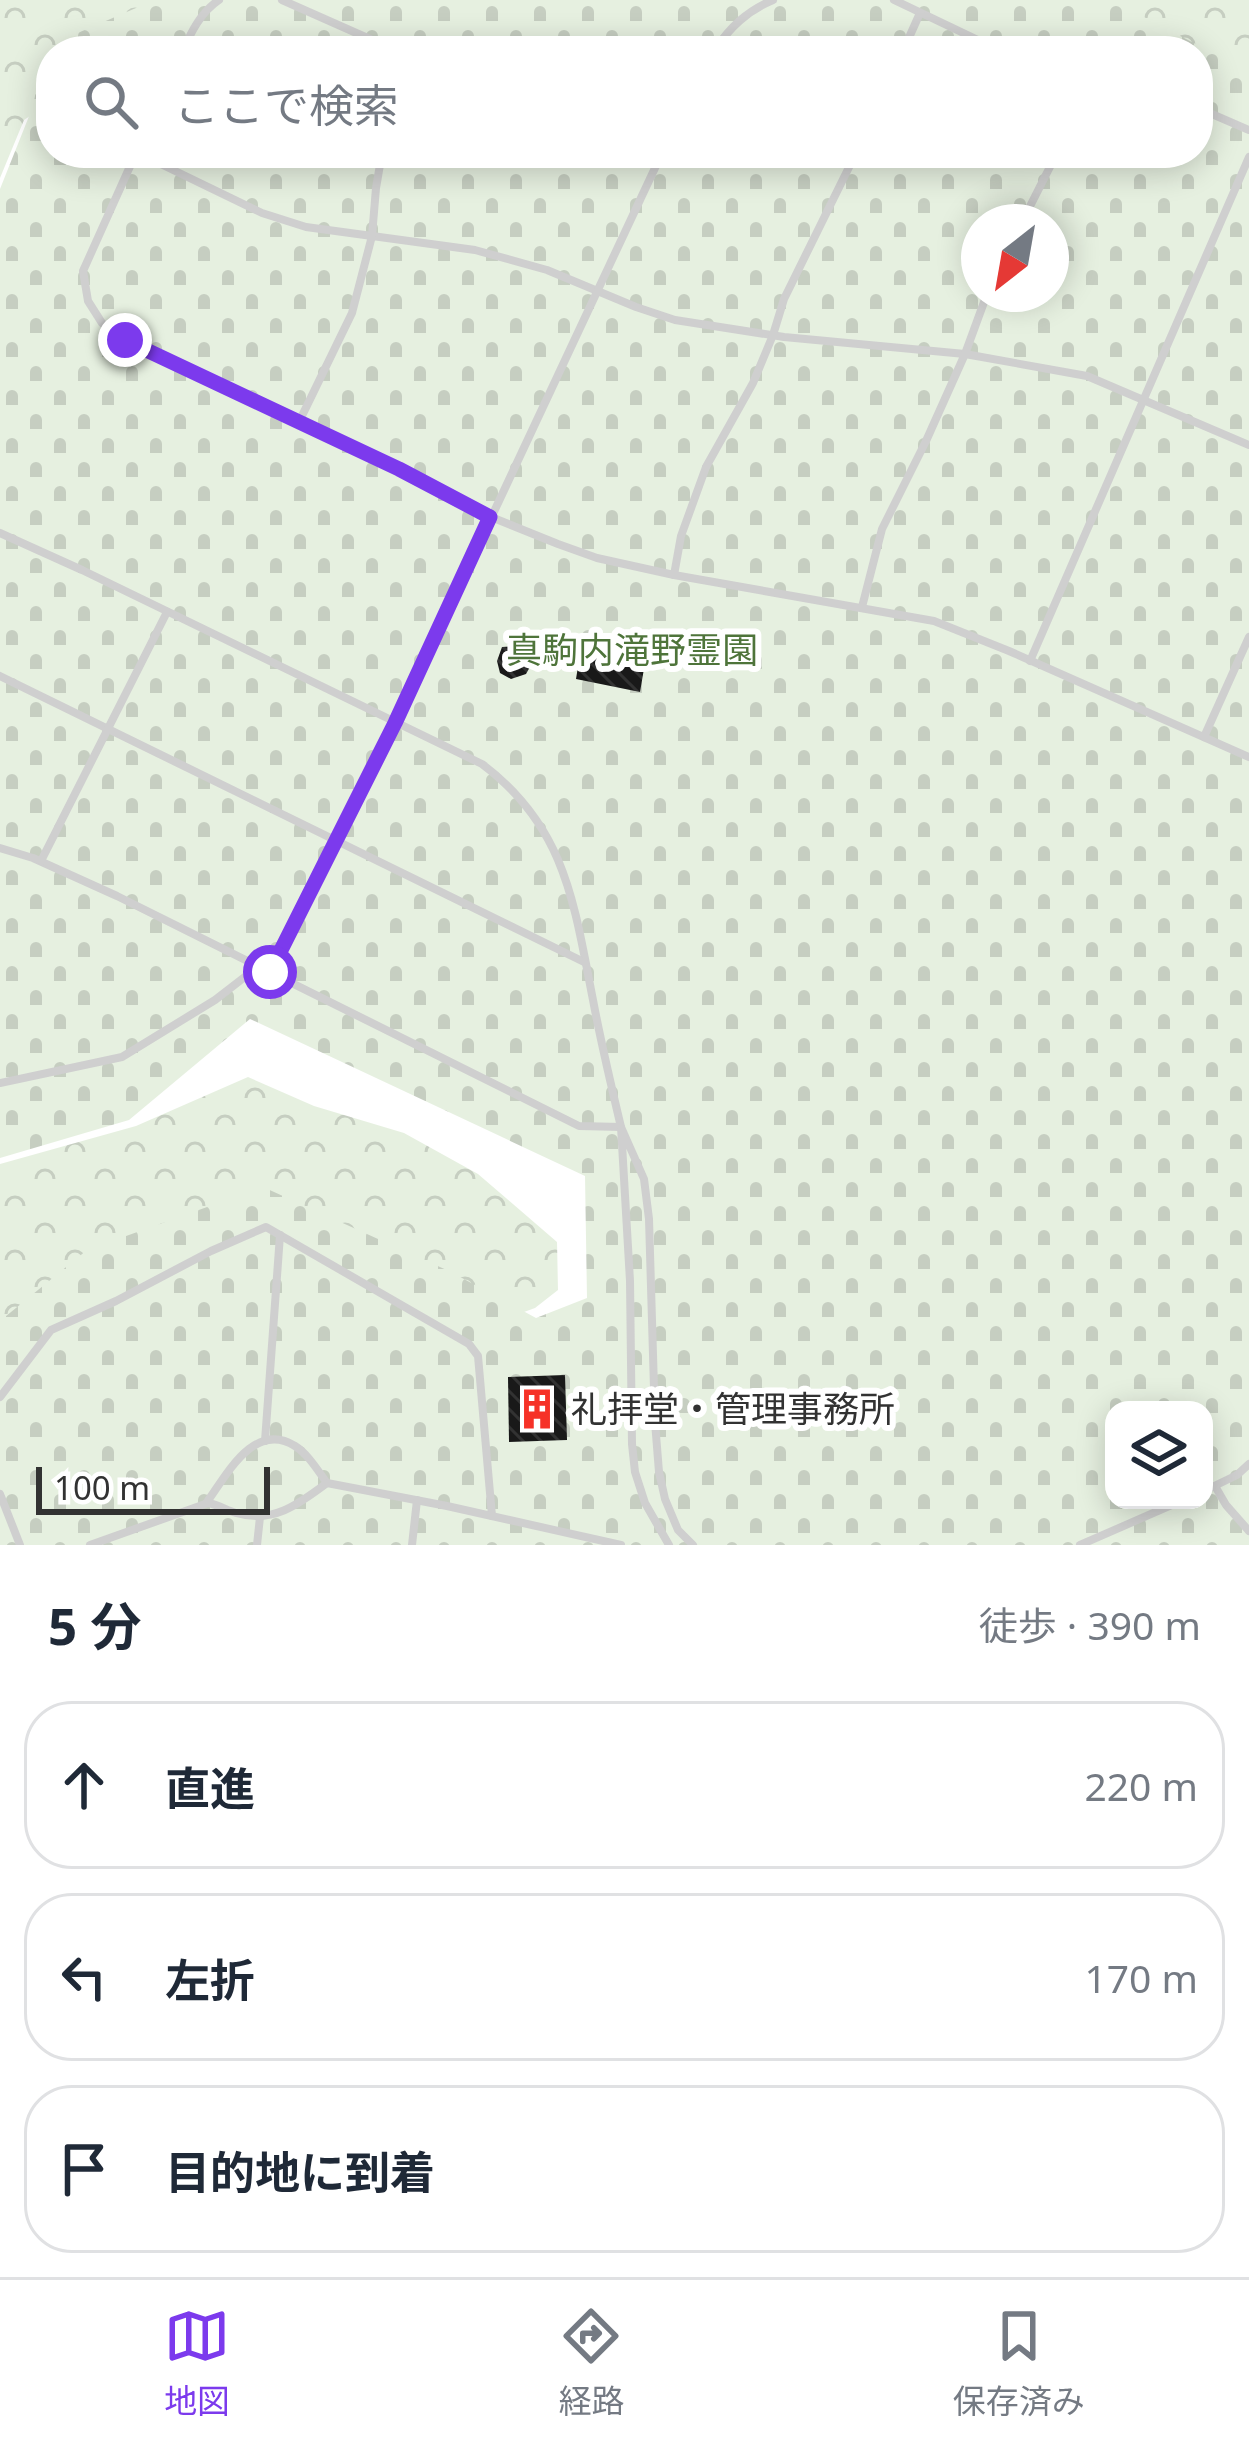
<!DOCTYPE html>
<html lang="ja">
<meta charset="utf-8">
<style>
:root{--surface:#fff;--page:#f6f6f7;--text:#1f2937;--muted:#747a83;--line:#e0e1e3;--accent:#7c3aed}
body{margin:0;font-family:"Noto Sans","Noto Sans JP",sans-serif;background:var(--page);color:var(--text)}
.controls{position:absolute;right:36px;bottom:36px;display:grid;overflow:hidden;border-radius:24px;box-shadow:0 6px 30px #0003}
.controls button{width:108px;height:108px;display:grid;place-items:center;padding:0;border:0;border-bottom:3px solid var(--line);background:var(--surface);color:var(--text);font:60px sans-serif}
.compass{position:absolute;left:961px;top:204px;width:108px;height:108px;border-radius:50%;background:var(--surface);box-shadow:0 6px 30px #0003;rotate:211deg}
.scale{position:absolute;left:36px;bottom:30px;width:234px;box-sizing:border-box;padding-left:12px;border:6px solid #323232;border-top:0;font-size:33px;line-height:42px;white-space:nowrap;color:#323232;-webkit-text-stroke:9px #fff;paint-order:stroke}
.stop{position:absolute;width:36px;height:36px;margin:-27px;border:9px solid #7c3aed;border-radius:50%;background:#fff}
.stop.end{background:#7c3aed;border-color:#fff;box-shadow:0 3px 12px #0008}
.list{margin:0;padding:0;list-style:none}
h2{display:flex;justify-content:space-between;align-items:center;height:156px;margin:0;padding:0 48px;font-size:51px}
h2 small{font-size:39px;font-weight:400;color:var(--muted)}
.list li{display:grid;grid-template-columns:78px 1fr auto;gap:36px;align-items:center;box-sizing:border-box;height:168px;margin:0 24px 24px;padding:0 24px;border:3px solid var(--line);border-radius:48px}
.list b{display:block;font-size:45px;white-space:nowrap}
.list em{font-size:39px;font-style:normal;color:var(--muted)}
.icon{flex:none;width:66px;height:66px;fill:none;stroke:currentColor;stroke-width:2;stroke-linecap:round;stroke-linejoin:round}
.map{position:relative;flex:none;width:1249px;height:1545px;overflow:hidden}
.search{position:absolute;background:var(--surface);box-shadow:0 6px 30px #0003;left:36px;right:36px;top:36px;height:132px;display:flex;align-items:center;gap:30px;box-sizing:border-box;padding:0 42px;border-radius:48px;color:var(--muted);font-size:45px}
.sheet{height:732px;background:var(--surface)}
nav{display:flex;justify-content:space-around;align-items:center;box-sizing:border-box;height:168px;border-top:3px solid var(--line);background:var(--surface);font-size:33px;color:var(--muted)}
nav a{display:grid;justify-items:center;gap:6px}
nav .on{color:var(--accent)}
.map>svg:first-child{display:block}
.forest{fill:url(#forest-crowns)}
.cemetery{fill:url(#cemetery-stones);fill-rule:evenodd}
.building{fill:url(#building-back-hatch)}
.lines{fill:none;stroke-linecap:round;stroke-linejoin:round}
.lane{stroke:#cfcfcf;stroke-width:8}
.route{stroke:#7c3aed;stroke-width:15}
.labels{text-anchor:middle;stroke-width:12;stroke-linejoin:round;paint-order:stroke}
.park-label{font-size:36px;fill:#4e743a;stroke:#fff}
.poi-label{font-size:36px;fill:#323232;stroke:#fff;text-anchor:start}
</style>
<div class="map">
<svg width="1249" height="1545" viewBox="0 0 1249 1545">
<defs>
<pattern id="forest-crowns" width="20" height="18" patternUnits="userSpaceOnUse" patternTransform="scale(3)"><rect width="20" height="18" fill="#e6f0e0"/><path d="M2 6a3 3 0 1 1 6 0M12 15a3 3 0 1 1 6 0" fill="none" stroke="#c6cec1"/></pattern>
<pattern id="cemetery-stones" width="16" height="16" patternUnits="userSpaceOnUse" patternTransform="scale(3)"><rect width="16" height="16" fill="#e6f0e0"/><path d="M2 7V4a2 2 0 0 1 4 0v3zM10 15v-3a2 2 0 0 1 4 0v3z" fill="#c6cec1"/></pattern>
<pattern id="building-back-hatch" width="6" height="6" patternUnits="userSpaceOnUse" patternTransform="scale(3)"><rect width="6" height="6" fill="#191919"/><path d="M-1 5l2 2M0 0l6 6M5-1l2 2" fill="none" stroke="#323232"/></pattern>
</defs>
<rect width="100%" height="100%" fill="#fff"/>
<g class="forest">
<path d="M0,0H259L142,51H51V102L24,120L0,178Z"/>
<path d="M1105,0H1249V95L1198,51Z"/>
<path d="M248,1077L314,1106L404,1133L478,1174L557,1242L558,1290L535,1308L513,1316L0,1359V1164L136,1126Z"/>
</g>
<path class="cemetery" d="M147,0H1142L1144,17L1249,72V1545H0V1321L87,1250L263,1187L451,1272L536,1318L587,1298L585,1176L250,1019L129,1120L0,1158V189L51,61V153H1198V51H55L59,41L143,5ZM979,222H1051V294H979ZM1114,1410H1204V1500H1114Z"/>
<g class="building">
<path d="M597,640L630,647L629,656L646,657L640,692L576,679L581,648L595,651Z"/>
<path d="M515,646L528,653L531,665L526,674L511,679L500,673L497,661L502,647Z"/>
<path d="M565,1375L567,1440L509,1442L508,1377Z"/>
</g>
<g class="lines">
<g class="lane">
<path d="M282,0L397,51"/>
<path d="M894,0L1001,51"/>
<path d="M183,51C191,32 201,12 219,0"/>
<path d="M522,51L551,45L601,51"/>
<path d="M714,51C730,27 747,11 773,0"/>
<path d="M903,51L920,13"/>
<path d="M1198,108L1249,130"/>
<path d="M136,153L83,271L88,301L102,323L125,340L399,469L491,517L558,544L597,558L674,575L934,621L1009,651L1249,757"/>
<path d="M138,153L262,213L306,227L475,250L547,270L636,307L675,320L784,337L965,354L1087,376L1249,445"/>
<path d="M1022,222L1057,153"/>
<path d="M299,422L352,313L372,236L376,188L382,153"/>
<path d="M0,533L82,570L482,764C566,827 574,904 593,1000C601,1043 611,1085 621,1127L579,1126L117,896L33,858L0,848"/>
<path d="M674,575L681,536L706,467L753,383L773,335L784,299L856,153"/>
<path d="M862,607L882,529L926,441L965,354L987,294"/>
<path d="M1030,661L1249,157"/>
<path d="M0,676L584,962"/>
<path d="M395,723L662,153"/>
<path d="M1204,737L1249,637"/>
<path d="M41,861L167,612"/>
<path d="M270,972L394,722"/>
<path d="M0,1083L122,1057L215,1000L259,966"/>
<path d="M0,1397L51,1330L116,1301L211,1251L266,1227L469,1344L478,1356L492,1516"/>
<path d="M265,1441L280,1235"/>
<path d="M1215,1486L1226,1505L1249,1531"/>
<path d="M1204,1491L1237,1475L1249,1464"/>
<path d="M0,1494L20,1545"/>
<path d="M207,1502C226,1476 254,1420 295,1446C308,1454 318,1471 327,1483"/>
<path d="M90,1545L208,1503C219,1505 226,1510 236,1513C273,1524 299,1504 327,1483L447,1506L621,1545"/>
<path d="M257,1545L260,1517"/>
<path d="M412,1545L417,1500"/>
<path d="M669,1545L645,1503L635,1472L632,1444L630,1281L621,1127L644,1179L649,1219L655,1422L659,1472L665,1499L678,1530L693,1545"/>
<path d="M1080,1545L1183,1500"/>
</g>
</g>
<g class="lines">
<path class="route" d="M125,340L399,469L490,517L395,723L270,972"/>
</g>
<defs>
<g id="building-bare" transform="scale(3.24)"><path d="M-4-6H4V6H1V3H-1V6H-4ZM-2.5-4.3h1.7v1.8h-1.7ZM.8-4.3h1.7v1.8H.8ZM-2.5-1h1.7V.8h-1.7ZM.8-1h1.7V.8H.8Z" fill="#f63127" stroke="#fff" stroke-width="2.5" paint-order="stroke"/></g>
</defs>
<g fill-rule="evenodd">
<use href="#building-bare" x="537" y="1409"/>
</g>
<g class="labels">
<g class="park-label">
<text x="632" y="663">真駒内滝野霊園</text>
</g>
<g class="poi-label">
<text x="571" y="1422">礼拝堂・管理事務所</text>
</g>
</g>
</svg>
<div class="controls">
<button><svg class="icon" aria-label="layers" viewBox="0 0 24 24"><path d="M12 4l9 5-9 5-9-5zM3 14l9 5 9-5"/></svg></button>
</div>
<svg class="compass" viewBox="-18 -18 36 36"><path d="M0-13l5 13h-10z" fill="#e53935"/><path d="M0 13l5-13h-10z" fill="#747a83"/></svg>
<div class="scale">100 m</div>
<div class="stop" style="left:270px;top:972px"></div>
<div class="stop end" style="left:125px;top:340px"></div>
<div class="search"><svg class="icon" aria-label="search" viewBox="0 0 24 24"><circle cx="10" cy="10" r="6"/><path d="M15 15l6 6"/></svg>ここで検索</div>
</div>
<section class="sheet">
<h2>5 分<small>徒歩 · 390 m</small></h2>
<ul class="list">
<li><svg class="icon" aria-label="ahead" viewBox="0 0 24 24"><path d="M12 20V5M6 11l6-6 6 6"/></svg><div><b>直進</b></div><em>220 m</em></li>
<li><svg class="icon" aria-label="left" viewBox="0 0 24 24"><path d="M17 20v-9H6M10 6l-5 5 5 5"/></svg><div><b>左折</b></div><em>170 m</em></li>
<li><svg class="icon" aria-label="arrive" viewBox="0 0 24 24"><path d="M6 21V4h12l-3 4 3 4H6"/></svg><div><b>目的地に到着</b></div></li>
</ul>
</section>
<nav>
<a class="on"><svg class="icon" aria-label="map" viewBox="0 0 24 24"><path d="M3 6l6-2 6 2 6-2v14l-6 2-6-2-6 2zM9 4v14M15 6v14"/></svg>地図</a>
<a><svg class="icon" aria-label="directions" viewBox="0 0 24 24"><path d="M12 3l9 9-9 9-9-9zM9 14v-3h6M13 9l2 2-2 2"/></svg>経路</a>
<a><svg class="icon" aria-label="saved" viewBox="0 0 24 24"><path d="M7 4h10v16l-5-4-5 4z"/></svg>保存済み</a>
</nav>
